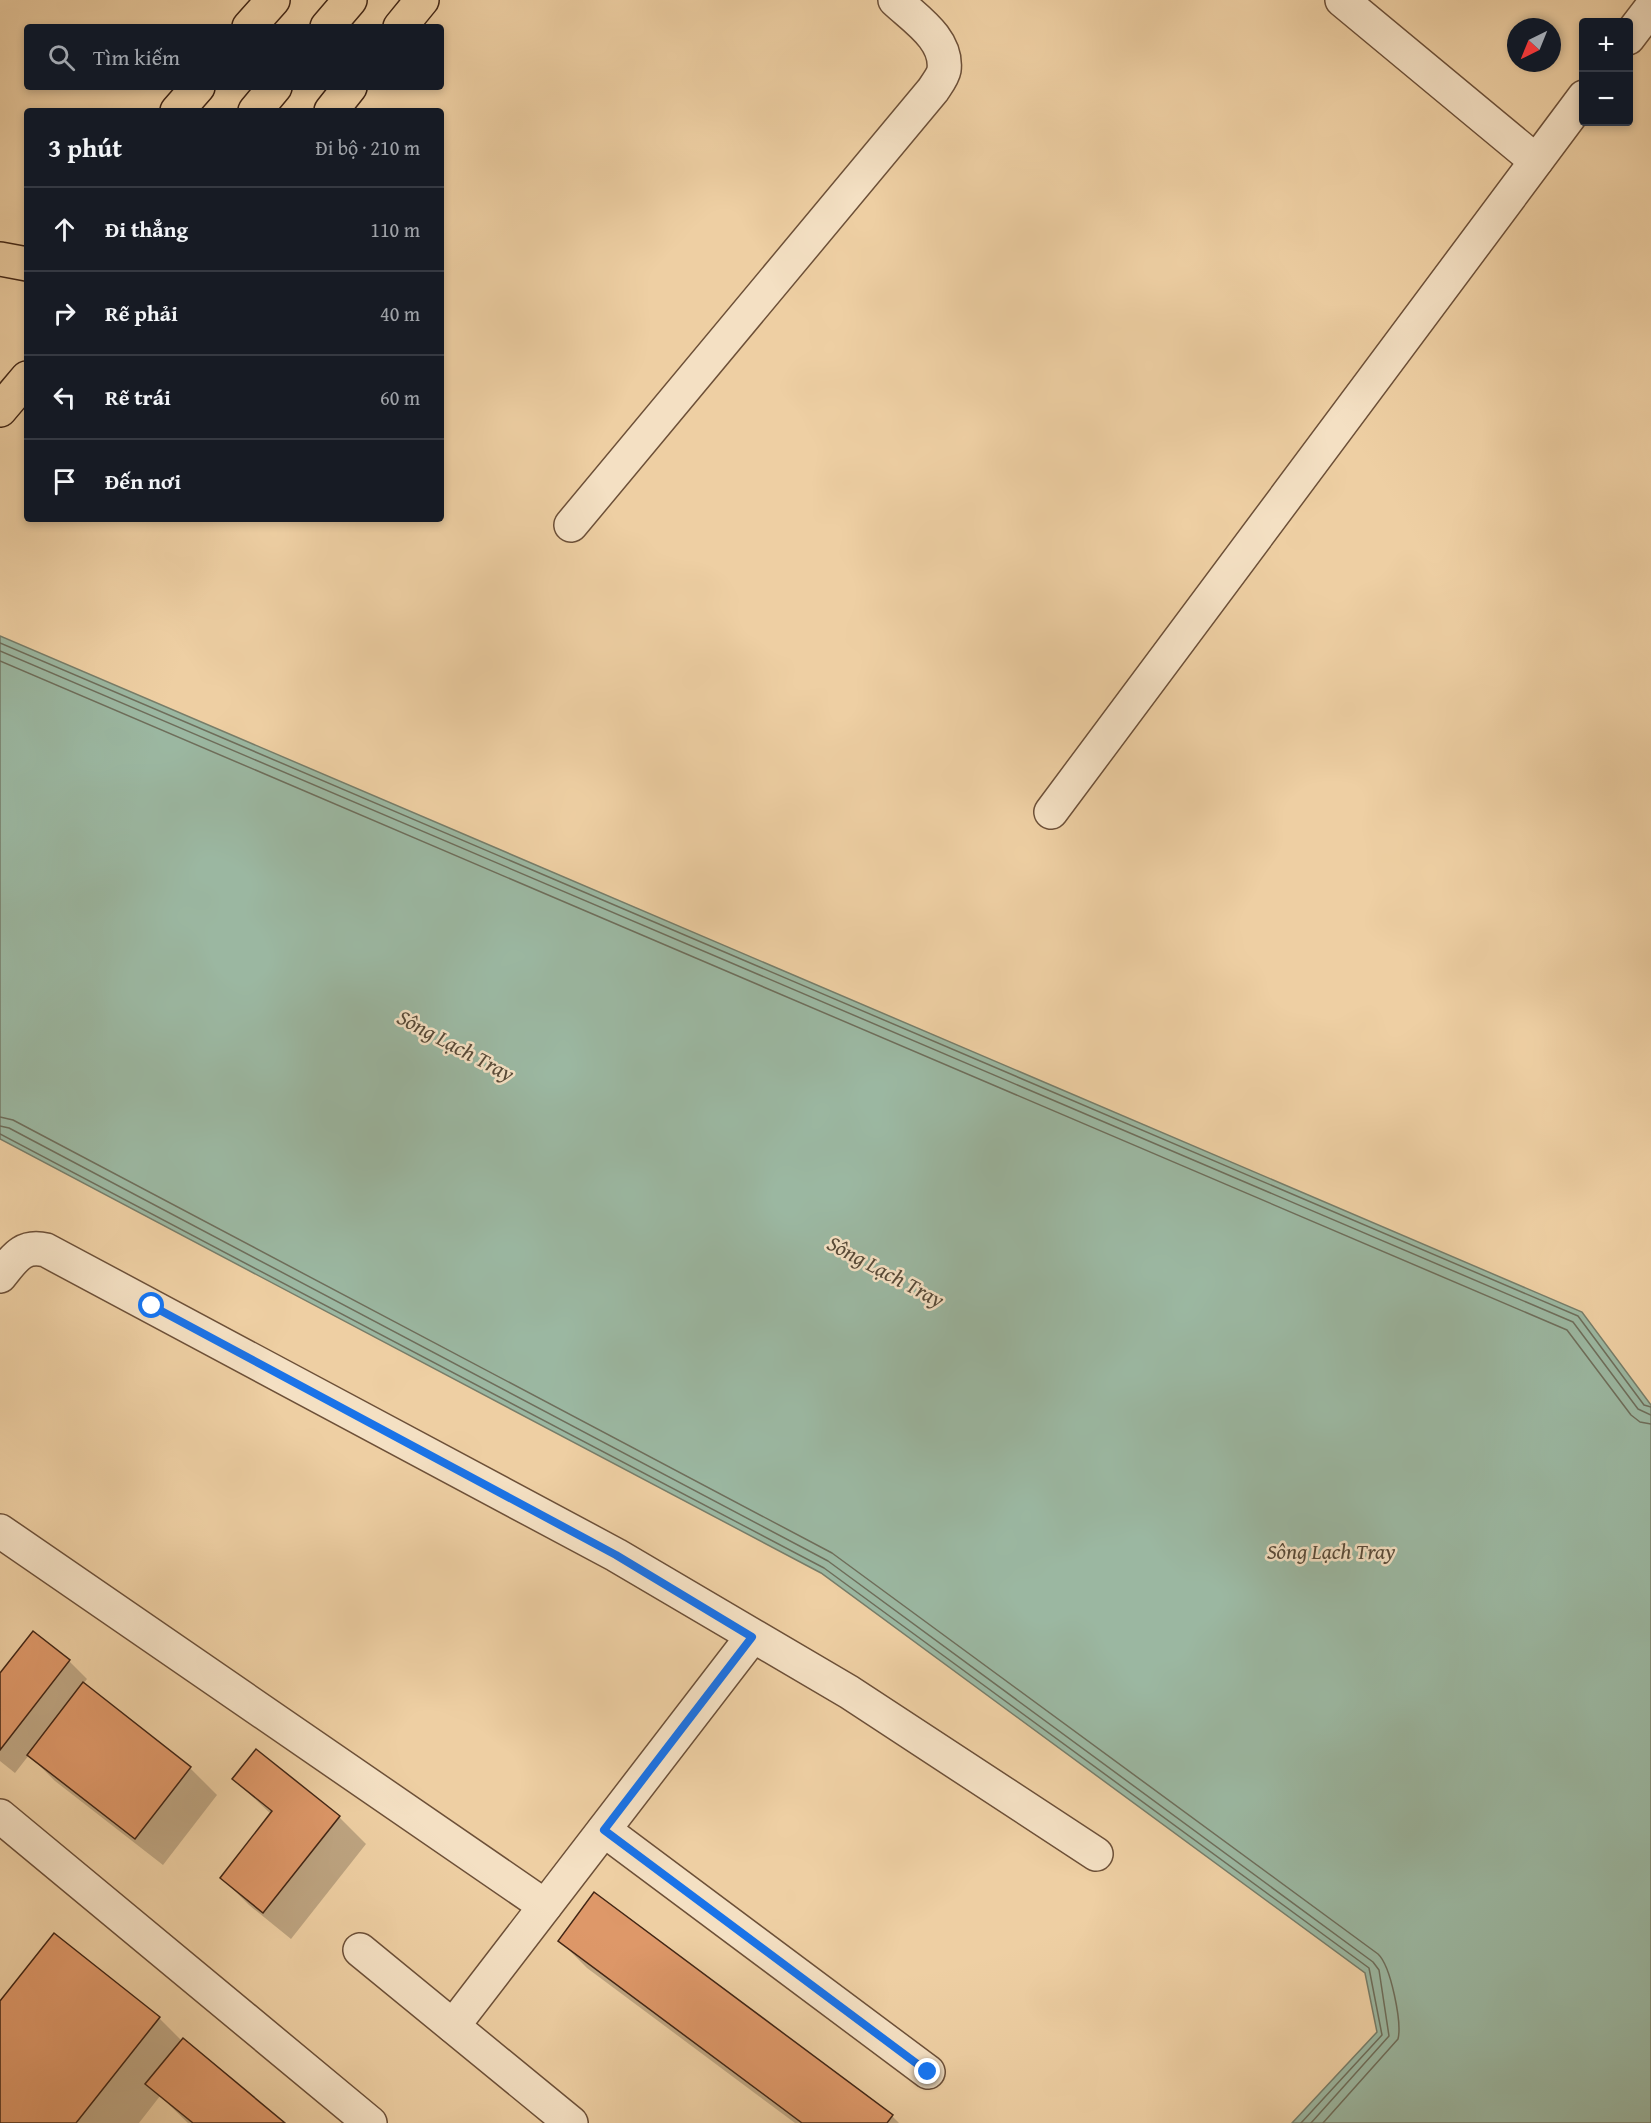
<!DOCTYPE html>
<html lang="vi">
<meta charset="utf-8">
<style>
:root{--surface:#171b24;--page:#242831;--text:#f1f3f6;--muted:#9ea1a6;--line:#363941}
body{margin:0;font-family:"Gentium Book Plus",serif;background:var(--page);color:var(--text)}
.controls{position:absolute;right:18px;top:18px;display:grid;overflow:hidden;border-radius:6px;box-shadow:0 3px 9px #0003}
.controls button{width:54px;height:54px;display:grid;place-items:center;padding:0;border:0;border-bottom:2px solid var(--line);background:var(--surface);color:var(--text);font:30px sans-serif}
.compass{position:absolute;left:1507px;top:18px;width:54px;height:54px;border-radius:50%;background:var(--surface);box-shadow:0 3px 9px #0003;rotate:223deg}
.stop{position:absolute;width:18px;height:18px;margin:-14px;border:4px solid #1a73e8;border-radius:50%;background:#fff}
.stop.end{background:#1a73e8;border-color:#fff;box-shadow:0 2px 6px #0008}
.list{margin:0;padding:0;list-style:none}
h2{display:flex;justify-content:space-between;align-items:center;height:78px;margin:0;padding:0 24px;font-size:26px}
h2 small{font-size:20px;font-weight:400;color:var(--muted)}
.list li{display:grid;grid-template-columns:39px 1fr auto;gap:18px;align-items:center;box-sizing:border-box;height:84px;padding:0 24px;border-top:2px solid var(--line)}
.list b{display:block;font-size:22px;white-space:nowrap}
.list em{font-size:20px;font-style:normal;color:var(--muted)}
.icon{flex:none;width:33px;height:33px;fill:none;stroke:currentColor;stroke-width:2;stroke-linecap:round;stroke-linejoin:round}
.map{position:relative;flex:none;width:1651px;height:2123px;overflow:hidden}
.search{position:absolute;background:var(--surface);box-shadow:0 3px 9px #0003;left:24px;top:24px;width:420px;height:66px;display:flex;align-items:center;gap:15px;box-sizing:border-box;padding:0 21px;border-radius:6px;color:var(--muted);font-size:22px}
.panel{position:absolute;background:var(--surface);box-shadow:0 3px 9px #0003;left:24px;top:108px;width:420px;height:414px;border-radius:6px}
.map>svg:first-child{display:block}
.water{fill:#9bb7a1;stroke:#777d69;stroke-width:1.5}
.shadow{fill:#0003}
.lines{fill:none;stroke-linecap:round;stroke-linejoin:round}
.shore{stroke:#6e6e5b;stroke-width:1.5}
.building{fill:#de9869;stroke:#422615;stroke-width:1.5}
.minor-casing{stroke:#6d5038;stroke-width:36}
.major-casing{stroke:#422615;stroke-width:36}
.minor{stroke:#f4e0c3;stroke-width:33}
.major{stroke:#eecfa3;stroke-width:33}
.route{stroke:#1a73e8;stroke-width:8}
.labels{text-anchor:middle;stroke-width:5;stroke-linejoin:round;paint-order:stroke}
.water-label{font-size:22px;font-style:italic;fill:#584a38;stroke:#f4e0c3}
</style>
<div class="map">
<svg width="1651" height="2123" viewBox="0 0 1651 2123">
<rect width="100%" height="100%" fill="#eecfa3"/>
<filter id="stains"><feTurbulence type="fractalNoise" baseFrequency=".00333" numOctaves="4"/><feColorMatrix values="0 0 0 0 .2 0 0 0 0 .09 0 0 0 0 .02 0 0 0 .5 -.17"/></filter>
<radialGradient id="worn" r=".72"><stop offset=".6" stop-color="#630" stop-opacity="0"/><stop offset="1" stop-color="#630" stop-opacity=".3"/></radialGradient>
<path class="water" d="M0,636L1582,1312L1651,1405V2123H1292L1377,2032L1365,1973L821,1573L0,1139Z"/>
<g class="shadow">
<path d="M69,1661L87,1679L83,1684L190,1768L217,1795L163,1865L55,1781L29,1755L15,1773L0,1761V1675Z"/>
<path d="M256,1751L339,1817L366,1844L291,1939L249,1905L222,1878L272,1815L234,1779Z"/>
<path d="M594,1894L892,2116L899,2123H795L587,1968L560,1941Z"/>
<path d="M54,1935L159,2018L182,2041L282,2123H188L160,2096L139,2123H0V2003Z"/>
</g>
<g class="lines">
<g class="shore">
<path d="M0,643L1578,1316L1644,1405L1651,1407"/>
<path d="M0,651L1573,1322L1638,1409L1651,1415"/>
<path d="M0,661L1567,1330L1631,1415L1640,1422L1651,1424"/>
<path d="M0,1117L13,1120L832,1553L1378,1954C1391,1966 1402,2023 1398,2039L1323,2123"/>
<path d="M0,1126L9,1128L828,1561L1373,1962L1379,1970L1389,2036L1311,2123"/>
<path d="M0,1134L824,1568L1369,1968L1382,2035L1301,2123"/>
</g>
</g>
<g class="building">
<path d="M33,1631L70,1660L0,1750V1673Z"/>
<path d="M83,1682L191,1767L135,1839L27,1755Z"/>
<path d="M256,1749L340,1816L263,1913L220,1878L272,1811L232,1779Z"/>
<path d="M594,1892L893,2115L887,2123H802L558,1941Z"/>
<path d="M54,1933L160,2017L76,2123H0V2001Z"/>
<path d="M183,2038L285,2123H193L145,2084Z"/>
</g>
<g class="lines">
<g class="minor-casing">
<g id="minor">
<path d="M1342,0L1536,161"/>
<path d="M1628,38L1651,8"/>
<path d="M571,525L933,90C937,84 943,76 944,70C948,39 914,18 895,0"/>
<path d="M1051,812L1584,97"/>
<path d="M0,1276C14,1259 22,1244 46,1250L616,1555L849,1692L1096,1854"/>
<path d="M0,1531L545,1906"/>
<path d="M0,1816L370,2123"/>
<path d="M604,1830L928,2072"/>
<path d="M360,1950L571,2123"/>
<path d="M453,2026L752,1637"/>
</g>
</g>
<g class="major-casing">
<g id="major">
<path d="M249,27L273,0"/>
<path d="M327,27L350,0"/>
<path d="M400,27L422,0"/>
<path d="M177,111L198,87"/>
<path d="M255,111L275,87"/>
<path d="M331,111L350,87"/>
<path d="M0,259L27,264"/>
<path d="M0,410L27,378"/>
</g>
</g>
<use href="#minor" class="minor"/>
<use href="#major" class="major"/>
</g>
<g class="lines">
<path class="route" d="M152,1306L616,1555L752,1637L604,1830L928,2072"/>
</g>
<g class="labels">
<g class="water-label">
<text transform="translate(456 1045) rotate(28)" y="8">Sông Lạch Tray</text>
<text transform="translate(886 1271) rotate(28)" y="8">Sông Lạch Tray</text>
<text x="1331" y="1559">Sông Lạch Tray</text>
</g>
</g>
<rect width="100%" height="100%" filter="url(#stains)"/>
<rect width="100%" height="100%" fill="url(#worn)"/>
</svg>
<div class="controls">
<button>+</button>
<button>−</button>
</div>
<svg class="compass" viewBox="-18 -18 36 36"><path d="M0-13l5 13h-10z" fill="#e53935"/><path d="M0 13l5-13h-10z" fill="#9ea1a6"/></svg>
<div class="stop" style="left:152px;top:1306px"></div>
<div class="stop end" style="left:928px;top:2072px"></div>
<div class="search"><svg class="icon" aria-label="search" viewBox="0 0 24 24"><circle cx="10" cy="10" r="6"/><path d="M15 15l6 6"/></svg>Tìm kiếm</div>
<section class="panel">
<h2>3 phút<small>Đi bộ · 210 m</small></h2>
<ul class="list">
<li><svg class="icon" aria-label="ahead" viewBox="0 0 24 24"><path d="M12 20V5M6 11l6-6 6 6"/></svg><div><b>Đi thẳng</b></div><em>110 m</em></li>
<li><svg class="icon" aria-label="right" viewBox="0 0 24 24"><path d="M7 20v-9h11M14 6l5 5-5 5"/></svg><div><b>Rẽ phải</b></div><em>40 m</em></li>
<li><svg class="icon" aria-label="left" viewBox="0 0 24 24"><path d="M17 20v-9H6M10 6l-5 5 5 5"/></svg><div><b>Rẽ trái</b></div><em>60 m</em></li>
<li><svg class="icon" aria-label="arrive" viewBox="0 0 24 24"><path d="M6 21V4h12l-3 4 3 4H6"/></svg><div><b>Đến nơi</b></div></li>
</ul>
</section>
</div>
